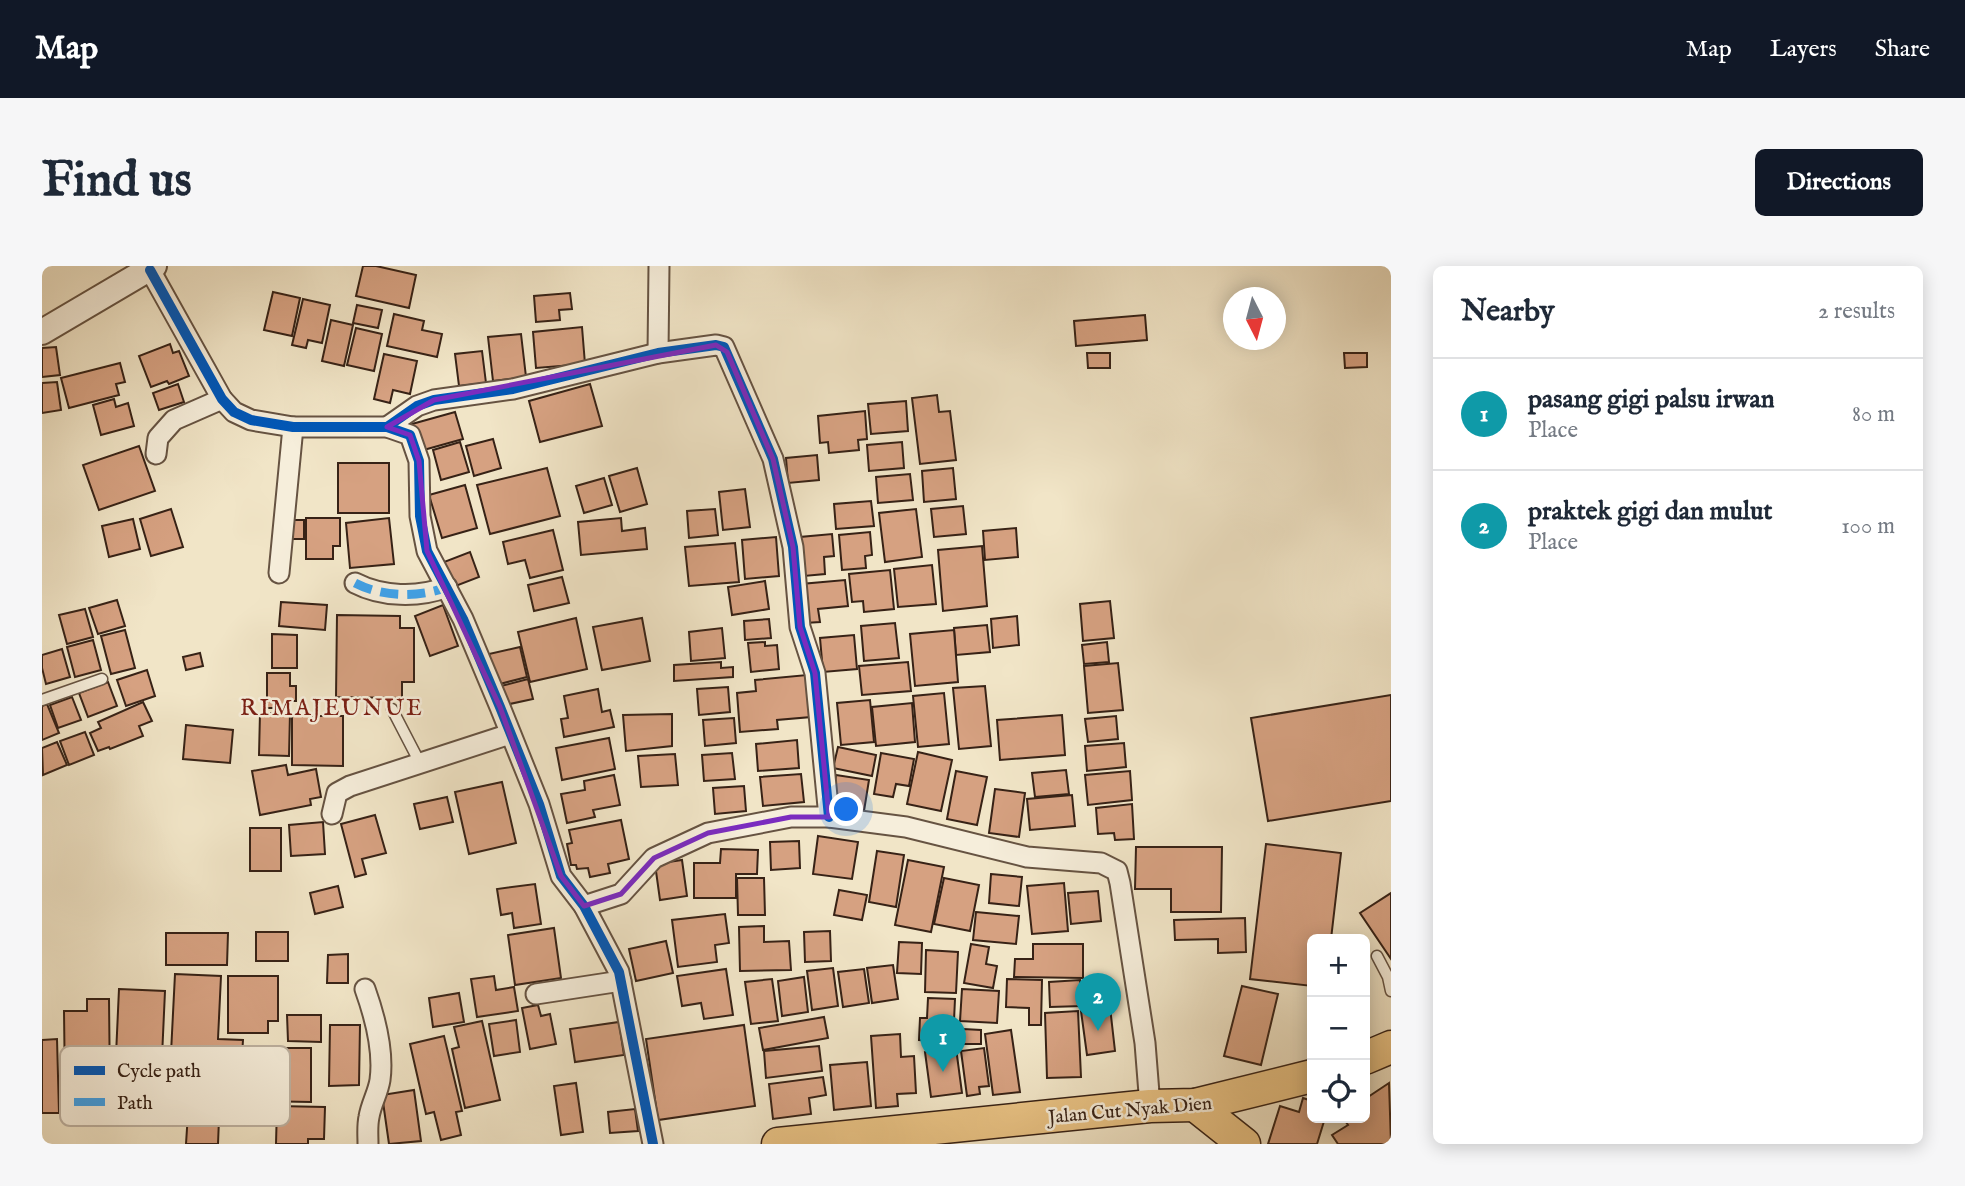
<!DOCTYPE html>
<meta charset="utf-8">
<style>
:root{--surface:#fff;--page:#f6f6f7;--text:#1f2937;--muted:#747a83;--line:#e0e1e3;--accent:#111827}
body{margin:0;font-family:"IM FELL English",serif;background:var(--page);color:var(--text)}
.controls{position:absolute;right:21px;bottom:21px;display:grid;overflow:hidden;border-radius:10px;box-shadow:0 4px 18px #0003}
.controls button{width:63px;height:63px;display:grid;place-items:center;padding:0;border:0;border-bottom:2px solid var(--line);background:var(--surface);color:var(--text);font:35px sans-serif}
.compass{position:absolute;left:1181px;top:21px;width:63px;height:63px;border-radius:50%;background:var(--surface);box-shadow:0 4px 18px #0003;rotate:174deg}
.you{position:absolute;left:805px;top:544px;width:24px;height:24px;margin:-18px;border:5px solid #fff;border-radius:50%;background:#1a73e8;box-shadow:0 0 0 10px #1a73e833}
.badge{display:grid;place-items:center;width:46px;height:46px;border-radius:50%;background:var(--accent);color:#fff;font-size:23px;font-weight:700}
.pin{position:absolute;translate:-50% -58px;filter:drop-shadow(0 2px 4px #0008)}
.pin::after{content:'';position:absolute;top:37px;width:24px;height:21px;background:inherit;clip-path:polygon(0 0,100% 0,50% 100%)}
.list{margin:0;padding:0;list-style:none}
h2{display:flex;justify-content:space-between;align-items:center;height:91px;margin:0;padding:0 28px;font-size:30px}
h2 small{font-size:23px;font-weight:400;color:var(--muted)}
.list li{display:grid;grid-template-columns:46px 1fr auto;gap:21px;align-items:center;box-sizing:border-box;height:112px;padding:0 28px;border-top:2px solid var(--line)}
.list b{display:block;font-size:26px;white-space:nowrap}
.list p{margin:0;font-size:23px;white-space:nowrap;color:var(--muted)}
.list em{font-size:23px;font-style:normal;color:var(--muted)}
.icon{flex:none;width:38px;height:38px;fill:none;stroke:currentColor;stroke-width:2;stroke-linecap:round;stroke-linejoin:round}
.map{position:relative;flex:none;width:1349px;height:878px;overflow:hidden;border-radius:10px}
header{display:flex;align-items:center;gap:42px;box-sizing:border-box;height:98px;padding:0 35px;background:var(--accent);color:#fff}
header strong{font-size:33px}
nav{display:flex;gap:38px;margin-inline-start:auto;font-size:24px}
.intro{display:flex;align-items:center;justify-content:space-between;box-sizing:border-box;height:168px;padding:0 42px}
h1{margin:0;font-size:49px}
.button{padding:18px 32px;border-radius:10px;background:var(--accent);color:#fff;font-size:24px;font-weight:700}
main{display:flex;gap:42px;padding:0 42px}
aside{flex:1;background:var(--surface);border-radius:10px;box-shadow:0 4px 18px #0003}
.map>svg:first-child{display:block}
.building{fill:#d6a181;stroke:#372216;stroke-width:2}
.lines{fill:none;stroke-linecap:round;stroke-linejoin:round}
.service-casing{stroke:#665342;stroke-width:13}
.minor-casing{stroke:#665342;stroke-width:23}
.tertiary-casing{stroke:#665342;stroke-width:28}
.trunk-casing{stroke:#372216;stroke-width:35}
.service{stroke:#f6eedb;stroke-width:10}
.minor{stroke:#f6eedb;stroke-width:19}
.tertiary{stroke:#f6eedb;stroke-width:24}
.trunk{stroke:#e8c284;stroke-width:32}
.quiet{stroke:#3fa2ea;stroke-width:9;stroke-dasharray:18 9;stroke-linecap:butt}
.cycleway-casing{stroke:#f6eedb;stroke-width:15}
.cycleway{stroke:#0057b8;stroke-width:10}
.marked{fill:none;stroke:#7b2cbf;stroke-width:5;stroke-linejoin:round}
.labels{text-anchor:middle;stroke-width:5;stroke-linejoin:round;paint-order:stroke}
.street-label{font-size:19px;fill:#372216;stroke:#f6eedb}
.quarter-label{font-size:23px;letter-spacing:2px;fill:#7a1f14;stroke:#f6eedb}
.key{fill:#f6eedb;stroke:#bdb1a0;stroke-width:2}
.key-label{font-size:19px;fill:#372216}
</style>
<header>
<strong>Map</strong>
<nav><a>Map</a><a>Layers</a><a>Share</a></nav>
</header>
<div class="intro"><h1>Find us</h1><a class="button">Directions</a></div>
<main>
<div class="map">
<svg width="1349" height="878" viewBox="0 0 1349 878">
<rect width="100%" height="100%" fill="#f1e5c7"/>
<filter id="stains"><feTurbulence type="fractalNoise" baseFrequency=".00286" numOctaves="4"/><feColorMatrix values="0 0 0 0 .2 0 0 0 0 .09 0 0 0 0 .02 0 0 0 .5 -.17"/></filter>
<radialGradient id="worn" r=".72"><stop offset=".6" stop-color="#630" stop-opacity="0"/><stop offset="1" stop-color="#630" stop-opacity=".3"/></radialGradient>
<g class="building">
<path d="M321,0H334L374,9L367,42L314,30Z"/>
<path d="M231,26L258,32L250,70L222,64Z"/>
<path d="M528,27L530,43L517,44L518,54L494,56L492,30Z"/>
<path d="M261,33L288,39L280,77L266,74L264,82L250,79Z"/>
<path d="M315,39L340,44L336,62L311,57Z"/>
<path d="M352,48L382,55L380,64L400,68L395,91L345,80Z"/>
<path d="M1103,49L1105,74L1034,80L1032,55Z"/>
<path d="M289,54L311,59L302,100L280,95Z"/>
<path d="M540,61L543,98L494,102L491,66Z"/>
<path d="M314,62L340,68L332,105L305,99Z"/>
<path d="M479,68L484,111L451,115L446,71Z"/>
<path d="M128,78L131,87L137,85L147,110L127,118L125,115L109,121L97,90Z"/>
<path d="M14,81L18,109L0,111V82Z"/>
<path d="M440,85L444,117L417,120L413,88Z"/>
<path d="M1045,87H1068V102H1046Z"/>
<path d="M1302,87H1325V101L1303,102Z"/>
<path d="M342,88L375,95L368,128L351,124L348,137L332,133Z"/>
<path d="M78,97L83,116L74,118L77,129L27,142L19,112Z"/>
<path d="M15,116L19,144L0,147V117Z"/>
<path d="M136,118L142,136L117,144L111,127Z"/>
<path d="M548,118L560,160L498,176L487,135Z"/>
<path d="M895,129L897,146L908,145L914,194L878,198L870,132Z"/>
<path d="M72,133L74,141L86,137L92,160L59,169L51,139Z"/>
<path d="M864,135L866,165L829,168L826,138Z"/>
<path d="M823,145L825,173L816,174L817,184L787,187L786,176L778,177L776,150Z"/>
<path d="M413,146L421,173L378,185L370,158Z"/>
<path d="M451,173L459,202L432,210L424,180Z"/>
<path d="M418,176L427,206L399,214L391,184Z"/>
<path d="M860,176L862,202L827,205L825,179Z"/>
<path d="M97,180L113,225L57,244L41,199Z"/>
<path d="M775,189L777,214L746,217L744,192Z"/>
<rect x="296" y="197" width="51" height="50"/>
<path d="M505,202L518,250L448,268L435,219Z"/>
<path d="M595,202L605,238L578,246L567,210Z"/>
<path d="M911,202L914,233L882,236L880,205Z"/>
<path d="M868,208L871,234L836,237L834,211Z"/>
<path d="M562,212L570,239L542,247L534,220Z"/>
<path d="M423,219L435,262L400,272L387,229Z"/>
<path d="M703,223L708,261L681,264L677,226Z"/>
<path d="M829,235L832,260L794,263L792,238Z"/>
<path d="M921,240L924,268L892,271L889,243Z"/>
<path d="M129,243L141,281L109,290L98,253Z"/>
<path d="M673,243L676,269L647,272L645,245Z"/>
<path d="M874,243L880,291L843,296L837,247Z"/>
<path d="M264,252H298V280H291V293H264Z"/>
<path d="M347,252L352,298L308,302L304,257Z"/>
<path d="M579,252L580,265L603,262L605,283L539,289L536,256Z"/>
<path d="M91,253L98,283L67,291L60,260Z"/>
<path d="M246,254H262V273H245Z"/>
<path d="M974,262L976,291L943,294L941,265Z"/>
<path d="M511,264L521,304L488,312L483,294L466,298L461,276Z"/>
<path d="M828,266L830,289L823,290L824,302L800,304L797,269Z"/>
<path d="M790,268L792,290L782,291L783,308L762,310L758,271Z"/>
<path d="M734,271L737,310L703,313L700,274Z"/>
<path d="M693,277L697,316L647,320L643,281Z"/>
<path d="M940,280L945,340L901,345L896,284Z"/>
<path d="M428,286L437,311L411,321L402,296Z"/>
<path d="M890,299L894,338L856,341L852,303Z"/>
<path d="M848,304L852,343L822,346L821,335L810,336L807,308Z"/>
<path d="M520,311L527,337L492,345L486,319Z"/>
<path d="M803,314L806,340L776,343L778,356L763,357L759,318Z"/>
<path d="M723,315L727,343L690,349L686,321Z"/>
<path d="M75,334L83,360L56,368L47,342Z"/>
<path d="M1068,335L1072,372L1041,375L1038,338Z"/>
<path d="M239,336L285,339L283,364L237,360Z"/>
<path d="M401,339L416,380L388,390L373,350Z"/>
<path d="M43,343L51,371L25,378L17,349Z"/>
<path d="M295,349L358,350V362H372V416H360V432L294,431Z"/>
<path d="M975,350L977,379L951,382L949,353Z"/>
<path d="M534,352L545,403L488,416L476,366Z"/>
<path d="M600,352L608,395L560,404L551,361Z"/>
<path d="M727,353L729,372L703,374L702,355Z"/>
<path d="M853,357L857,392L822,395L819,360Z"/>
<path d="M945,359L948,386L914,389L912,362Z"/>
<path d="M680,362L683,392L649,395L647,366Z"/>
<path d="M83,364L93,402L69,408L59,370Z"/>
<path d="M912,364L916,416L873,420L868,368Z"/>
<path d="M230,368L255,369V402H230Z"/>
<path d="M812,369L815,403L781,406L778,372Z"/>
<path d="M51,374L59,404L33,411L25,381Z"/>
<path d="M723,376V380L735,379L737,403L709,406L706,377Z"/>
<path d="M1065,376L1067,396L1042,398L1040,379Z"/>
<path d="M478,381L485,411L454,419L447,388Z"/>
<path d="M20,383L28,411L4,418L0,402V389Z"/>
<path d="M158,387L161,400L144,404L141,391Z"/>
<path d="M679,396V402L691,401V411L632,415V399Z"/>
<path d="M866,396L869,425L820,429L817,400Z"/>
<path d="M1076,397L1081,444L1046,447L1042,400Z"/>
<path d="M105,404L113,430L84,440L75,414Z"/>
<path d="M225,407H248V420H254V435H248V442H225Z"/>
<path d="M765,409L769,451L735,454L736,463L698,466L695,427L714,425L713,414Z"/>
<path d="M486,413L491,433L463,439L459,420Z"/>
<path d="M66,416L75,440L46,451L37,427Z"/>
<path d="M943,420L949,480L917,483L911,422Z"/>
<path d="M686,421L688,446L657,449L655,423Z"/>
<path d="M556,423L560,446L568,444L572,461L522,471L519,453L526,452L522,430Z"/>
<path d="M902,427L907,478L876,481L871,430Z"/>
<path d="M1349,429V535L1226,555L1209,452Z"/>
<path d="M30,431L39,454L16,462L8,439Z"/>
<path d="M828,434L832,476L799,479L795,437Z"/>
<path d="M101,436L110,455L97,460L101,470L68,483L67,481L56,485L48,467L59,462L56,456Z"/>
<path d="M870,437L873,476L834,480L830,441Z"/>
<path d="M5,438L17,467L0,474V440Z"/>
<path d="M218,447H248L247,490L217,489Z"/>
<path d="M630,448V480L584,485L581,449Z"/>
<path d="M1020,449L1023,489L958,494L955,454Z"/>
<path d="M250,450H301V500L250,499Z"/>
<path d="M1074,450L1076,473L1046,476L1043,453Z"/>
<path d="M692,452L694,477L663,480L661,454Z"/>
<path d="M144,459L191,464L188,497L141,493Z"/>
<path d="M43,466L52,489L27,499L18,475Z"/>
<path d="M567,472L573,503L520,514L514,482Z"/>
<path d="M755,474L757,502L716,505L714,478Z"/>
<path d="M15,476L25,499L1,509L0,482Z"/>
<path d="M1082,477L1084,501L1045,505L1043,480Z"/>
<path d="M796,481L834,489L830,510L791,502Z"/>
<path d="M876,486L910,494L899,545L865,538Z"/>
<path d="M690,487L693,513L662,515L660,489Z"/>
<path d="M839,487L872,493L867,520L854,518L851,531L832,528Z"/>
<path d="M633,488L636,519L599,521L596,490Z"/>
<path d="M244,499L246,509L274,503L279,531L268,533L269,539L218,549L210,505Z"/>
<path d="M1024,504L1027,528L993,531L990,507Z"/>
<path d="M914,505L945,511L935,559L905,553Z"/>
<path d="M1088,505L1090,534L1046,539L1043,509Z"/>
<path d="M759,508L762,536L721,540L718,511Z"/>
<path d="M572,509L578,539L551,544L553,551L525,557L519,528L543,524L542,515Z"/>
<path d="M794,509L827,514L822,545L789,539Z"/>
<path d="M460,516L474,577L427,588L413,526Z"/>
<path d="M702,520L704,545L673,548L671,522Z"/>
<path d="M953,523L983,527L977,571L947,567Z"/>
<path d="M1030,529L1033,560L988,564L985,533Z"/>
<path d="M405,531L411,556L378,563L372,538Z"/>
<path d="M1090,538L1092,573L1073,574L1072,567L1056,568L1054,542Z"/>
<path d="M333,549L344,587L320,593L324,608L313,611L299,558Z"/>
<path d="M579,554L587,593L566,598L568,607L548,611L546,602L535,603L534,599H529L525,578L530,577L527,564Z"/>
<path d="M281,556L283,588L249,590L247,559Z"/>
<rect x="208" y="562" width="31" height="43"/>
<path d="M776,570L816,576L810,613L771,608Z"/>
<path d="M757,575L758,602L729,604L728,576Z"/>
<path d="M1224,578L1299,587L1289,673H1270V720L1208,713Z"/>
<path d="M1094,581H1180L1179,646H1129V623H1093Z"/>
<path d="M679,583L716,584L715,608H694V632H652V597H678Z"/>
<path d="M835,585L862,589L854,641L827,636Z"/>
<path d="M640,594L645,630L618,634L613,598Z"/>
<path d="M866,594L902,601L889,666L853,659Z"/>
<path d="M949,608L980,611L977,640L947,637Z"/>
<path d="M695,612H722L723,649H696Z"/>
<path d="M902,612L937,619L928,665L892,658Z"/>
<path d="M1022,617L1026,665L990,668L985,620Z"/>
<path d="M493,618L499,658L472,662L470,647L459,649L455,623Z"/>
<path d="M296,620L301,641L273,648L268,627Z"/>
<path d="M797,624L825,629L820,654L792,649Z"/>
<path d="M1056,625L1059,655L1029,658L1026,627Z"/>
<path d="M1349,627V693L1318,647Z"/>
<path d="M934,646L977,650L974,678L931,674Z"/>
<path d="M683,648L687,677L673,679L675,696L636,701L630,654Z"/>
<path d="M1203,652L1204,686L1176,687V673L1133,674L1132,654Z"/>
<path d="M722,660V676L747,675L749,704L698,705L697,661Z"/>
<path d="M512,662L519,712L473,719L466,669Z"/>
<path d="M788,665L789,695L763,696L762,666Z"/>
<rect x="214" y="666" width="32" height="29"/>
<path d="M124,667H186L185,699H124Z"/>
<path d="M624,675L631,707L594,715L587,683Z"/>
<path d="M857,676L880,677L879,708L855,707Z"/>
<path d="M929,678L947,681L944,698L955,700L951,722L922,717Z"/>
<path d="M991,678H1041V712L972,711L973,693H991Z"/>
<path d="M884,684L916,686L914,727L883,726Z"/>
<path d="M306,688V717H285L286,689Z"/>
<path d="M851,699L856,733L830,737L825,702Z"/>
<path d="M791,702L796,740L770,744L765,705Z"/>
<path d="M684,703L691,749L662,753L659,737L640,740L635,710Z"/>
<path d="M822,703L827,737L801,741L796,706Z"/>
<path d="M133,708L179,710L176,773L201,774L196,854L177,853L176,878H144L146,847L126,846Z"/>
<path d="M186,710H236V755H226V767H186Z"/>
<path d="M452,710L454,724L472,721L476,745L435,751L429,713Z"/>
<path d="M762,711L766,746L740,750L736,715Z"/>
<path d="M730,713L736,755L709,758L703,716Z"/>
<path d="M965,713L1000,714L999,759H987V742L964,741Z"/>
<path d="M1038,714L1040,740L1008,741L1007,716Z"/>
<path d="M1200,720L1236,728L1219,799L1182,790Z"/>
<path d="M77,723L123,725L118,835L72,833Z"/>
<path d="M920,723L957,725L955,757L918,755Z"/>
<path d="M417,727L422,756L391,761L387,732Z"/>
<path d="M886,732L913,733L911,776L877,774L878,752H885Z"/>
<path d="M45,733H67L68,825L23,826L22,745H45Z"/>
<path d="M496,739L499,750L508,748L514,778L488,783L480,742Z"/>
<path d="M1068,741L1073,785L1045,789L1039,745Z"/>
<path d="M1036,745L1039,811L1005,812L1003,747Z"/>
<path d="M245,749H279V776L246,775Z"/>
<path d="M782,751L786,772L721,784L717,762Z"/>
<path d="M474,754L478,786L452,790L447,758Z"/>
<path d="M440,755L458,834L423,842L410,783L417,781L412,761Z"/>
<path d="M577,756L582,789L533,796L528,763Z"/>
<path d="M288,759H318L317,819L287,820Z"/>
<path d="M702,759L713,840L616,854L604,773Z"/>
<path d="M921,763L939,764V778H921Z"/>
<path d="M969,764L978,826L951,829L943,768Z"/>
<path d="M858,768L859,791L872,790L874,827L855,828L856,840L834,842L829,770Z"/>
<path d="M402,770L420,845L414,846L419,869L399,874L392,846L384,848L368,778Z"/>
<path d="M15,773L17,847H0V774Z"/>
<path d="M777,780L780,805L724,812L722,785Z"/>
<path d="M216,782H269V836L215,835Z"/>
<path d="M914,782L920,827L889,831L883,786Z"/>
<path d="M942,782L947,820L937,821L938,828L925,830L919,785Z"/>
<path d="M825,796L829,840L792,844L788,799Z"/>
<path d="M781,811L784,829L767,832L769,848L731,853L727,818Z"/>
<path d="M534,817L541,866L519,869L512,820Z"/>
<path d="M1347,817L1349,878H1296L1290,869L1306,859L1301,852H1323V833Z"/>
<path d="M372,824L379,875L347,878L340,829Z"/>
<path d="M1261,832L1270,835V852H1283L1275,878H1226L1238,840L1257,846Z"/>
<path d="M235,840L283,841L282,873H266V878H234Z"/>
<path d="M593,843L596,865L568,867L566,846Z"/>
</g>
<g class="lines">
<g class="service-casing">
<g id="service">
<path d="M0,434L60,413"/>
<path d="M350,443L378,497"/>
<path d="M1335,690L1346,711L1349,725"/>
</g>
</g>
<g class="minor-casing">
<g id="minor">
<path d="M108,4L180,133L192,146L209,154L251,161H345L368,169L377,195L378,250L385,285L421,353L458,441L497,538L519,610L542,640L577,706L611,878"/>
<path d="M616,87L617,0"/>
<path d="M345,161L375,140L392,134L471,123L616,87L674,79L682,81L731,193L751,281L758,361L773,407L787,551"/>
<path d="M114,188L116,172L132,154L180,133"/>
<path d="M237,307L251,161"/>
<path d="M313,317C340,331 376,332 405,321"/>
<path d="M290,548L295,527L308,520L468,468"/>
<path d="M542,640L579,628L612,592L666,567L749,551H787L864,561L985,591L1059,597L1075,605L1078,617L1103,777L1108,840"/>
<path d="M323,723C333,751 342,785 338,814C336,827 329,838 327,851C325,860 326,869 326,878"/>
<path d="M494,728L579,715"/>
</g>
</g>
<g class="tertiary-casing">
<path id="tertiary" d="M0,66L112,0"/>
</g>
<g class="trunk-casing">
<g id="trunk">
<path d="M1323,792L1349,781"/>
<path d="M1153,839L1202,878"/>
<path d="M736,878L1108,840L1153,839L1270,810"/>
</g>
</g>
<use href="#service" class="service"/>
<use href="#minor" class="minor"/>
<use href="#tertiary" class="tertiary"/>
<use href="#trunk" class="trunk"/>
<path class="quiet" d="M313,317C340,331 376,332 405,321"/>
<g class="cycleway-casing">
<g id="cycleway">
<path d="M108,4L180,133L192,146L209,154L251,161H345L368,169L377,195L378,250L385,285L421,353L458,441L497,538L519,610L542,640L577,706L611,878"/>
<path d="M345,161L375,140L392,134L471,123L616,87L674,79L682,81L731,193L751,281L758,361L773,407L787,551"/>
</g>
</g>
<use href="#cycleway" class="cycleway"/>
</g>
<path class="marked" d="M674,79L685,86L731,193L751,281L758,361L773,407L787,551H749L666,567L612,592L579,628L542,640L519,610L458,441L385,285L377,195L368,169L345,161L392,134Z"/>
<g class="labels">
<g class="street-label">
<text transform="translate(1088 843) rotate(-5)" y="7">Jalan Cut Nyak Dien</text>
</g>
<g class="quarter-label">
<text x="290" y="449">RIMAJEUNUE</text>
</g>
</g>
<rect x="18" y="780" width="230" height="80" rx="10" class="key"/>
<rect x="32" y="800" width="31" height="9" fill="#0057b8"/>
<rect x="32" y="832" width="31" height="8" fill="#3fa2ea"/>
<g class="key-label">
<text x="75" y="811">Cycle path</text>
<text x="75" y="843">Path</text>
</g>
<rect width="100%" height="100%" filter="url(#stains)"/>
<rect width="100%" height="100%" fill="url(#worn)"/>
</svg>
<div class="controls">
<button>+</button>
<button>−</button>
<button><svg class="icon" aria-label="locate" viewBox="0 0 24 24"><circle cx="12" cy="12" r="6"/><path d="M12 2v4M12 18v4M2 12h4M18 12h4"/></svg></button>
</div>
<svg class="compass" viewBox="-18 -18 36 36"><path d="M0-13l5 13h-10z" fill="#e53935"/><path d="M0 13l5-13h-10z" fill="#747a83"/></svg>
<div class="you"></div>
<div class="pin badge" style="left:901px;top:806px;background:#0f9aa8">1</div>
<div class="pin badge" style="left:1056px;top:765px;background:#0f9aa8">2</div>
</div>
<aside>
<h2>Nearby<small>2 results</small></h2>
<ul class="list">
<li><span class="badge" style="background:#0f9aa8">1</span><div><b>pasang gigi palsu irwan</b><p>Place</p></div><em>80 m</em></li>
<li><span class="badge" style="background:#0f9aa8">2</span><div><b>praktek gigi dan mulut</b><p>Place</p></div><em>100 m</em></li>
</ul>
</aside>
</main>
